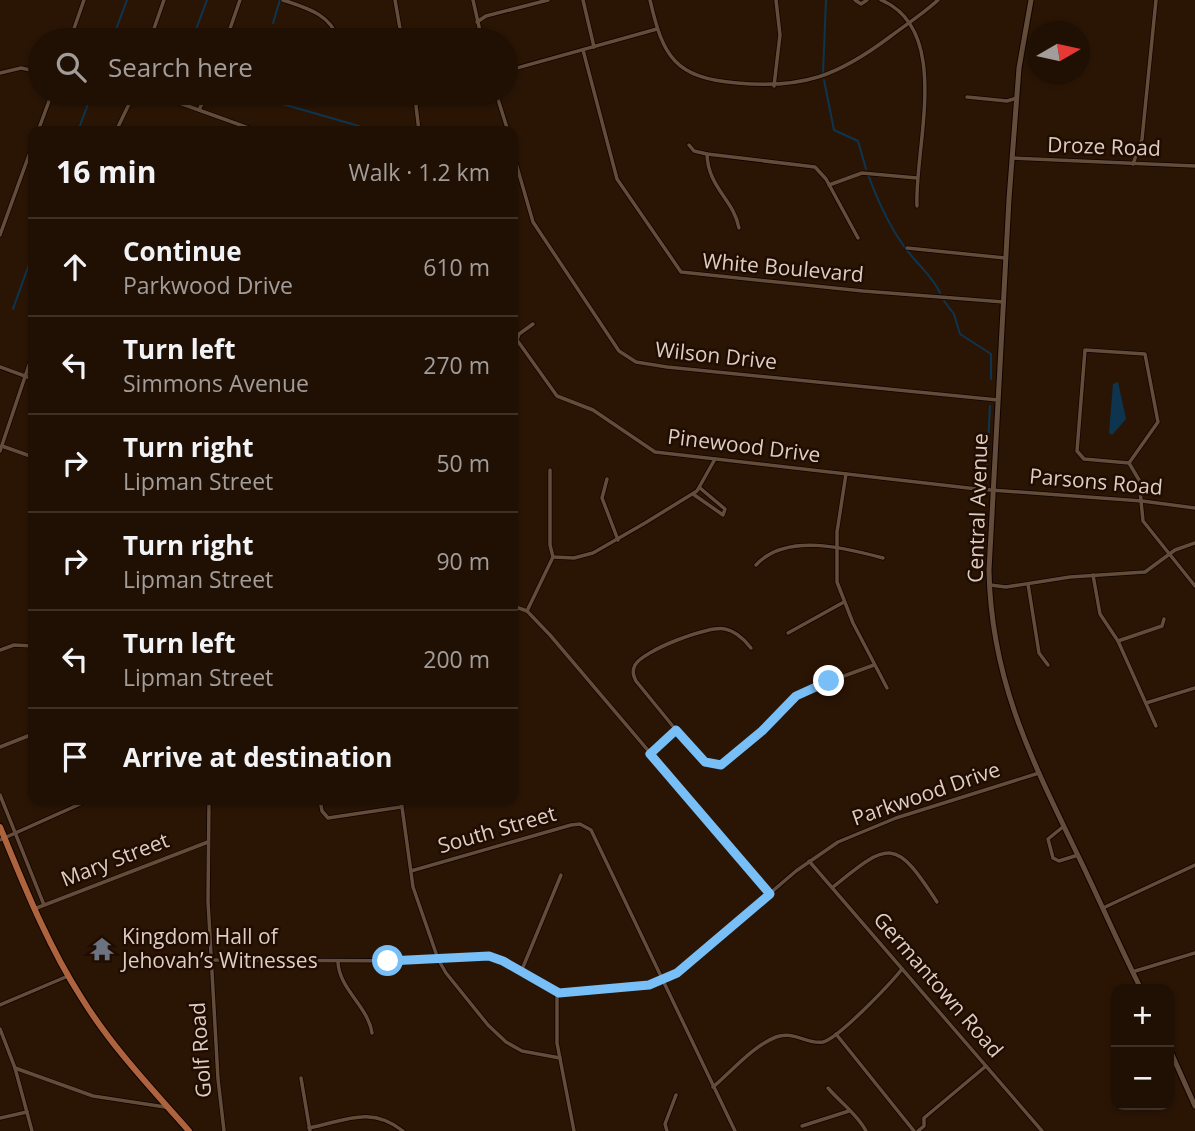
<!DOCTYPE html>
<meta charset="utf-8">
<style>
:root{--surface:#201004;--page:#28190e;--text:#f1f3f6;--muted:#a29d9a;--line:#3d3026}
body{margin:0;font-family:"Open Sans",sans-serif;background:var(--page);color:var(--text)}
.controls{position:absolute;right:21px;bottom:21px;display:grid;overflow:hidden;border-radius:14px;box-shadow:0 2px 5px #0004}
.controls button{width:63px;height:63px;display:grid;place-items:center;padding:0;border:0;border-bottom:2px solid var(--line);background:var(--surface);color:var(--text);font:35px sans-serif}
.compass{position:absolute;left:1027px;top:21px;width:63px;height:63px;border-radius:50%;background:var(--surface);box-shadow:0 2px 5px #0004;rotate:81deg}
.stop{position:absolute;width:21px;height:21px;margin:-16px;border:5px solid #78bff7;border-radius:50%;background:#fff}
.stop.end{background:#78bff7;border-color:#fff;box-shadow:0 2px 7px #0008}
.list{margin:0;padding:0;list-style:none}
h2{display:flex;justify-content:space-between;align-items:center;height:91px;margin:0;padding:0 28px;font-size:30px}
h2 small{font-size:23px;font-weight:400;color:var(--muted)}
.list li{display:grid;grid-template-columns:46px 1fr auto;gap:21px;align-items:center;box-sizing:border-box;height:98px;padding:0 28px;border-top:2px solid var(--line)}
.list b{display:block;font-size:26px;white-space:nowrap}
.list p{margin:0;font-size:23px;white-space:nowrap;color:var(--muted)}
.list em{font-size:23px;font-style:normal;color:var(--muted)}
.icon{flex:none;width:38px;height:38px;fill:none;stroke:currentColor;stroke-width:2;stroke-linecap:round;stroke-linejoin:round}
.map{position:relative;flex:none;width:1195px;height:1131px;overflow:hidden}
.search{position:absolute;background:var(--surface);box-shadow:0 2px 5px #0004;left:28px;top:28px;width:490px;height:77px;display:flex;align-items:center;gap:18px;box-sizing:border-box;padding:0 24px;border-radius:38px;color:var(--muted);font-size:26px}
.panel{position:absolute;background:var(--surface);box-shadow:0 2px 5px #0004;left:28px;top:126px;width:490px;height:679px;border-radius:14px}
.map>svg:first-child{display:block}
.water{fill:#0d354f}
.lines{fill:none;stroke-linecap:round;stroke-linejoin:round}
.stream{stroke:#0d354f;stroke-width:2}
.minor-casing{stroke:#110200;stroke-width:5}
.tertiary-casing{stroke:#110200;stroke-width:7}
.primary-casing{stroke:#110200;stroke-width:8}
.minor{stroke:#644c3a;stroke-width:3.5}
.tertiary{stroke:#644c3a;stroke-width:5}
.primary{stroke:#ad633d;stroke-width:6}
.route{stroke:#78bff7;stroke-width:9}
.labels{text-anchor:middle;stroke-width:5;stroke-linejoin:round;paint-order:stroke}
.street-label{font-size:21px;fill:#ddcec4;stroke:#200c00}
.poi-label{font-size:21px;fill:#ddcec4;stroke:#200c00;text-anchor:start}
</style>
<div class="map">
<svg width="1195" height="1131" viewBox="0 0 1195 1131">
<rect width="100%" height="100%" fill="#2a1505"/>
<path class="water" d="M1118,382L1126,419L1112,435L1109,433L1113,384Z"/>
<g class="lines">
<g class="stream">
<path d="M273,23L280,0"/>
<path d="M112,40L127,0"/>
<path d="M192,40L207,0"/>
<path d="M823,73L826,0"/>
<path d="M824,80L834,130L858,141L866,169"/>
<path d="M244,93L359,126L364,131"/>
<path d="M78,131L92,93"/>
<path d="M869,177C879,204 892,232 910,254C921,268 933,277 940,293"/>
<path d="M944,301L954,314L960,334L991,354V379"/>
<path d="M13,309L33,253"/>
<path d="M987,464L990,406"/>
</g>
<g class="minor-casing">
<g id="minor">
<path d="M283,0C307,8 330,14 339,40"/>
<path d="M395,0L402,40"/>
<path d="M473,0L482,40"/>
<path d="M583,0L594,47"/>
<path d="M650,0C663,57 675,78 737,83C803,89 838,76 891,36C907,24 924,13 938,0"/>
<path d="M855,0L861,4L867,0"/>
<path d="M881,0C953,30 914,148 917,206"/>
<path d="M477,22L486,16L548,0"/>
<path d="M70,40L84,0"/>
<path d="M150,40L164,0"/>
<path d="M226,40L240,0"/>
<path d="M583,50L617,179L681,272L863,291L1004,302"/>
<path d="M506,71L657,29"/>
<path d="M0,73L21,68L40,72"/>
<path d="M774,86L780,35L776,0"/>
<path d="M496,93L508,131"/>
<path d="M967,97L1007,101L1017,98"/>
<path d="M199,110L207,93"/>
<path d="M38,131L52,93"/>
<path d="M116,131L131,100L145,95L160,96L257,131"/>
<path d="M419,131L416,106L420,93"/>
<path d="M689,145L694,151L707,154L815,167L826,179L858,238"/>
<path d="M513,153L533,222L619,351L636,362L667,367L998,400"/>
<path d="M707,154C708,188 734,200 739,228"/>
<path d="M1012,158L1195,166"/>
<path d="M1133,164L1142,139L1156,0"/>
<path d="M829,185L862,173L917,178"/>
<path d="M0,235L33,144"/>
<path d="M907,248L1005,258"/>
<path d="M533,324L519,334L517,340L557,396L593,410L655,452L977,489L1142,501L1195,508"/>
<path d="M0,367L33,379"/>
<path d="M2,446L33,457"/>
<path d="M0,451L33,353"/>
<path d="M1129,463L1158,422L1145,354L1085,350L1077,451L1084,459L1129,463L1139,480L1143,521L1195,586"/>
<path d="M846,474L837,532V582L853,623L887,688"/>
<path d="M607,479L602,498L618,540"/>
<path d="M693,494L723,515L725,509L700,488"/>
<path d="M553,557L574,558L593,553L645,523L697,491L715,459"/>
<path d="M756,565C786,532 846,548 883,558"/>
<path d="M1093,575L1100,614L1118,641L1156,726"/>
<path d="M1028,584L1039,653L1048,665"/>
<path d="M990,585L1006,587L1070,577L1145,572L1175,550L1195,543"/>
<path d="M513,606L527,611L550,635L770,894"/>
<path d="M527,611L553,557L550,545V470"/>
<path d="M788,633L844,602"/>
<path d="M1118,641L1162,626L1164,619"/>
<path d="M0,650L14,645L33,646"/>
<path d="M1146,703L1195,688"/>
<path d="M676,730L705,762L721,765L762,731L803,691L874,665"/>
<path d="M0,747L33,734"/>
<path d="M650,754L676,730L636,681C633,675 632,671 635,665C642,651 709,625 725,629C736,631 744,639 751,648"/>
<path d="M0,795L44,905"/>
<path d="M209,800L208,901L218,1079L224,1131"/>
<path d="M320,800L322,811L328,818L401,807"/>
<path d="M401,800L413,887L438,959L446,973L488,1025L506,1042L522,1051L560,1058"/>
<path d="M1064,826L1048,839L1053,858L1059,861L1078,855"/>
<path d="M0,840L89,800"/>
<path d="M809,861L1042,1131"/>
<path d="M411,871L571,825L580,824L591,830L735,1131"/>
<path d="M833,887C890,840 896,839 937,902"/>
<path d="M1103,908L1195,865"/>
<path d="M34,909L208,842"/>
<path d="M212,960L428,961L473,955L504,961L559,993L649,985L677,973L796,871L838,842L896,818L1039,773"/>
<path d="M338,962C339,989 368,1006 372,1033"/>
<path d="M521,972L561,875"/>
<path d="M1132,972L1195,953"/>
<path d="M557,992V1043L574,1131"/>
<path d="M0,1005L68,976"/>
<path d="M0,1029L15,1068L32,1131"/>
<path d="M836,1034L914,1131"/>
<path d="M15,1068L93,1096L165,1107"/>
<path d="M301,1078L310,1131"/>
<path d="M713,1087C732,1071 753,1046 776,1037C794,1030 807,1045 823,1042C839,1038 891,983 902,969"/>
<path d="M828,1088C840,1102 858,1115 866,1131"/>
<path d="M0,1118L27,1112"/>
<path d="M802,1126L849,1111"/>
<path d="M309,1128C345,1121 370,1105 403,1131"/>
<path d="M667,1131L665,1124L676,1095"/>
<path d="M918,1131L924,1126V1118L986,1066"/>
</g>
</g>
<g class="tertiary-casing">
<g id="tertiary">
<path d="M1031,0L1019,68L1009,199L989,570C991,685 1035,766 1084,868C1103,908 1121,949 1141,989"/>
<path d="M1169,1048L1195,1106"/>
</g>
</g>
<g class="primary-casing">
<path id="primary" d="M0,827C24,885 47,944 81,997C111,1046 151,1088 189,1131"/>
</g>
<use href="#minor" class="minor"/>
<use href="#tertiary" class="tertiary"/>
<use href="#primary" class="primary"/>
</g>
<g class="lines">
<path class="route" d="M388,961L489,956L503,961L559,993L649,985L677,973L770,894L650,754L676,730L705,762L721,765L762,731L796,696L829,681"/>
</g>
<defs>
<g id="temple-bare" transform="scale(1.89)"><path d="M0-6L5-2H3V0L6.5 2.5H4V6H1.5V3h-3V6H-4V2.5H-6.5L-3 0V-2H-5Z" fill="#6b7280" stroke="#200c00" stroke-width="2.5" paint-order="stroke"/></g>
</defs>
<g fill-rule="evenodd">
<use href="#temple-bare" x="102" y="949"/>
</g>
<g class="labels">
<g class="street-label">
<text transform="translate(1104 147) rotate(2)" y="7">Droze Road</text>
<text transform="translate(783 268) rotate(5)" y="7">White Boulevard</text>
<text transform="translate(716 356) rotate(6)" y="7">Wilson Drive</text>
<text transform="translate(744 446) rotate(7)" y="7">Pinewood Drive</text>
<text transform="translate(1096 482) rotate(5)" y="7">Parsons Road</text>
<text transform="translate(978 508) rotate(-88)" y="7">Central Avenue</text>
<text transform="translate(926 794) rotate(-19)" y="7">Parkwood Drive</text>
<text transform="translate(497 830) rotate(-16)" y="7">South Street</text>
<text transform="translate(115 860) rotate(-21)" y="7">Mary Street</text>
<text transform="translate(938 985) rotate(49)" y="7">Germantown Road</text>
<text transform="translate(201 1050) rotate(-94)" y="7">Golf Road</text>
</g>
<g class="poi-label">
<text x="122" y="944">Kingdom Hall of<tspan x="122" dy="24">Jehovah’s Witnesses</tspan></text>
</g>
</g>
</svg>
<div class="controls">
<button>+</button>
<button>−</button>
</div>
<svg class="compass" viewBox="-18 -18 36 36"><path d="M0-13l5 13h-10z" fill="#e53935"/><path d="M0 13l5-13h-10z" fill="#a29d9a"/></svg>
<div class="stop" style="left:388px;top:961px"></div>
<div class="stop end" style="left:829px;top:681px"></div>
<div class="search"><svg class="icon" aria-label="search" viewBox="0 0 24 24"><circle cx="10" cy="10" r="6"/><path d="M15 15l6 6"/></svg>Search here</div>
<section class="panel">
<h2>16 min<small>Walk · 1.2 km</small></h2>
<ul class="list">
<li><svg class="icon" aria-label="ahead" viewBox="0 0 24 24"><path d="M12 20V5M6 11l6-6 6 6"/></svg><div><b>Continue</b><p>Parkwood Drive</p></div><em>610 m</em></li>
<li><svg class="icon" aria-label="left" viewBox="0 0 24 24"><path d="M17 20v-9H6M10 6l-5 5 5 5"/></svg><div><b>Turn left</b><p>Simmons Avenue</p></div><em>270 m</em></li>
<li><svg class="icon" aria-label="right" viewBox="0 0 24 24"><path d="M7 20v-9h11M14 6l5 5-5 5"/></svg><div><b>Turn right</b><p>Lipman Street</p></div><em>50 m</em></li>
<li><svg class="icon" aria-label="right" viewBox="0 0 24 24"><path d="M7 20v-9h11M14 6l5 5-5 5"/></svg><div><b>Turn right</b><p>Lipman Street</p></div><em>90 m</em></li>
<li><svg class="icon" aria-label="left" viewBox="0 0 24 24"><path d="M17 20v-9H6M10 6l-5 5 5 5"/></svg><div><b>Turn left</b><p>Lipman Street</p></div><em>200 m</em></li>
<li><svg class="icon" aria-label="arrive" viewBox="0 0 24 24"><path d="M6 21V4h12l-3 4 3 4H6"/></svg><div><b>Arrive at destination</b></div></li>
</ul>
</section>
</div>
